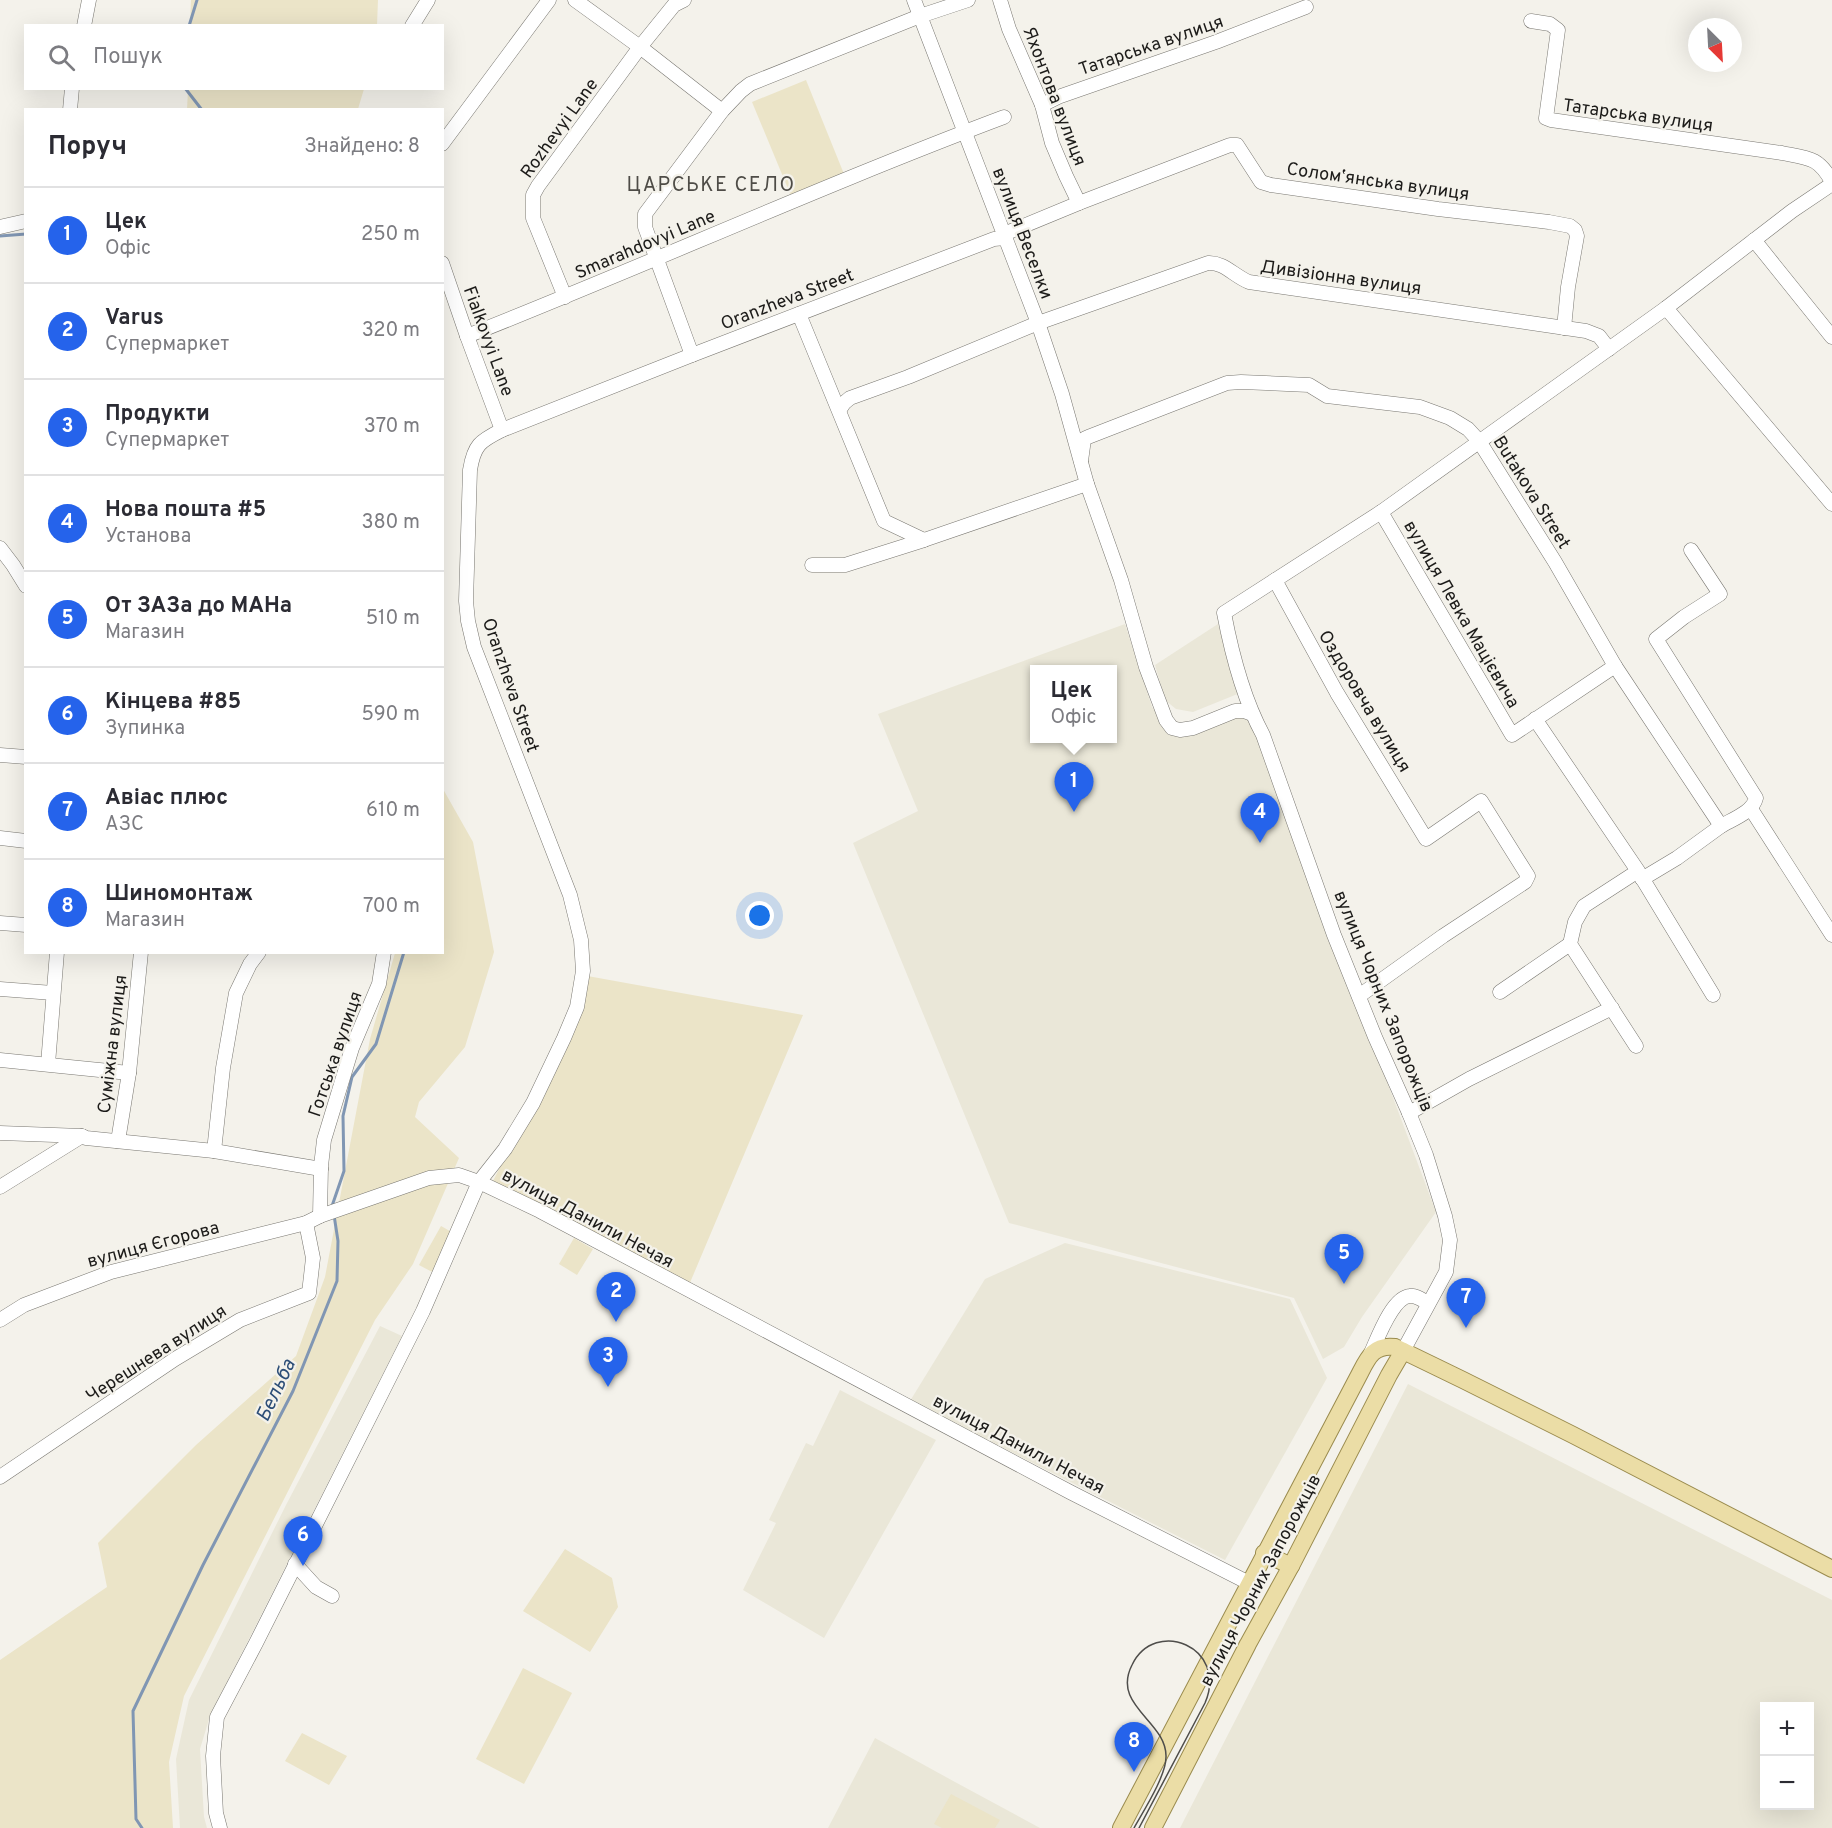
<!DOCTYPE html>
<html lang="uk">
<meta charset="utf-8">
<style>
:root{--surface:#fff;--page:#f7f7f7;--text:#2b2b33;--muted:#7c7c81;--line:#e1e1e2;--accent:#2563eb}
body{margin:0;font-family:Overpass,sans-serif;background:var(--page);color:var(--text)}
.controls{position:absolute;right:18px;bottom:18px;display:grid;overflow:hidden;border-radius:0px;box-shadow:0 6px 24px #0002}
.controls button{width:54px;height:54px;display:grid;place-items:center;padding:0;border:0;border-bottom:2px solid var(--line);background:var(--surface);color:var(--text);font:30px sans-serif}
.compass{position:absolute;left:1688px;top:18px;width:54px;height:54px;border-radius:50%;background:var(--surface);box-shadow:0 6px 24px #0002;rotate:156deg}
.you{position:absolute;left:760px;top:916px;width:21px;height:21px;margin:-15px;border:4px solid #fff;border-radius:50%;background:#1a73e8;box-shadow:0 0 0 9px #1a73e833}
.badge{display:grid;place-items:center;width:39px;height:39px;border-radius:50%;background:var(--accent);color:#fff;font-size:20px;font-weight:700}
.pin{position:absolute;translate:-50% -50px;filter:drop-shadow(0 2px 3px #0008)}
.pin::after{content:'';position:absolute;top:32px;width:21px;height:18px;background:inherit;clip-path:polygon(0 0,100% 0,50% 100%)}
.popup{position:absolute;left:1030px;top:665px;width:87px;height:78px;box-sizing:border-box;display:grid;place-content:center;border-radius:0px;background:var(--surface);filter:drop-shadow(0 2px 4px #0005);font-size:20px;white-space:nowrap;color:var(--muted)}
.popup b{font-size:22px;color:var(--text)}
.popup::after{content:'';position:absolute;left:50%;top:100%;margin-left:-12px;border:12px solid transparent;border-top-color:var(--surface)}
.list{margin:0;padding:0;list-style:none}
h2{display:flex;justify-content:space-between;align-items:center;height:78px;margin:0;padding:0 24px;font-size:26px}
h2 small{font-size:20px;font-weight:400;color:var(--muted)}
.list li{display:grid;grid-template-columns:39px 1fr auto;gap:18px;align-items:center;box-sizing:border-box;height:96px;padding:0 24px;border-top:2px solid var(--line)}
.list b{display:block;font-size:22px;white-space:nowrap}
.list p{margin:0;font-size:20px;white-space:nowrap;color:var(--muted)}
.list em{font-size:20px;font-style:normal;color:var(--muted)}
.icon{flex:none;width:33px;height:33px;fill:none;stroke:currentColor;stroke-width:2;stroke-linecap:round;stroke-linejoin:round}
.map{position:relative;flex:none;width:1832px;height:1828px;overflow:hidden}
.search{position:absolute;background:var(--surface);box-shadow:0 6px 24px #0002;left:24px;top:24px;width:420px;height:66px;display:flex;align-items:center;gap:15px;box-sizing:border-box;padding:0 21px;border-radius:0px;color:var(--muted);font-size:22px}
.panel{position:absolute;background:var(--surface);box-shadow:0 6px 24px #0002;left:24px;top:108px;width:420px;height:846px;border-radius:0px}
.map>svg:first-child{display:block}
.built{fill:#eae7d8;fill-rule:evenodd}
.green{fill:#ebe4c8}
.lines{fill:none;stroke-linecap:round;stroke-linejoin:round}
.stream{stroke:#8096b3;stroke-width:3}
.minor-casing{stroke:#797771;stroke-width:15}
.major-casing{stroke:#9a8b4e;stroke-width:18}
.minor{stroke:#fff;stroke-width:14}
.major{stroke:#ebdda6;stroke-width:16}
.tram{stroke:#4f4e4b;stroke-width:1.5}
.labels{text-anchor:middle;stroke-width:4.5;stroke-linejoin:round;paint-order:stroke}
.street-label{font-size:18px;fill:#1c1b19;stroke:#f4f2eb}
.neighbourhood-label{font-size:20px;letter-spacing:1.5px;fill:#4e4c47;stroke:#f4f2eb}
.water-label{font-size:20px;font-style:italic;fill:#2d4e77;stroke:#f4f2eb}
</style>
<div class="map">
<svg width="1832" height="1828" viewBox="0 0 1832 1828">
<rect width="100%" height="100%" fill="#f4f2eb"/>
<g class="built">
<path d="M1125,624L1152,707L1175,736L1239,715L1250,717L1436,1212L1362,1317L1344,1347L1323,1359L1294,1298L1009,1223L853,843L918,811L878,714ZM1035,670H1113V738H1035Z"/>
<path d="M1218,624L1240,693L1193,712L1176,709L1165,700L1155,665Z"/>
<path d="M1065,1243L1290,1299L1327,1378L1225,1560L910,1401L985,1279Z"/>
<path d="M380,1326L402,1336L210,1716L200,1749L204,1817L207,1828H180L176,1759L189,1700L286,1505Z"/>
<path d="M1408,1384L1832,1600V1828H1180ZM1810,1706V1806H1764V1706Z"/>
<path d="M840,1390L936,1440L824,1638L743,1590L776,1523L769,1520L806,1443L813,1446Z"/>
<path d="M875,1738L955,1782L1040,1828H828Z"/>
</g>
<g class="green">
<path d="M191,0H378L377,25H190Z"/>
<path d="M806,80L844,174L791,196L752,102Z"/>
<path d="M188,89V88L364,89L358,109L187,110Z"/>
<path d="M443,789L473,842L494,952L465,1047L419,1102L415,1117L459,1158L413,1264L375,1320L184,1696L169,1762L173,1828H0V1660L107,1587L98,1543L196,1445L296,1356L325,1277L370,1039L395,953L442,952Z"/>
<path d="M582,975L803,1015L689,1285L492,1183L544,1080Z"/>
<path d="M441,1226L455,1234L434,1273L419,1265Z"/>
<path d="M574,1238L593,1249L577,1275L559,1264Z"/>
<path d="M565,1549L612,1578L618,1607L590,1652L523,1611Z"/>
<path d="M523,1668L572,1693L524,1784L476,1759Z"/>
<path d="M302,1733L347,1756L329,1785L285,1761Z"/>
<path d="M951,1794L1000,1820L995,1828H942L934,1824Z"/>
</g>
<g class="lines">
<g class="stream">
<path d="M189,26L197,0"/>
<path d="M185,88L202,110"/>
<path d="M0,236L26,234"/>
<path d="M332,1206L344,1171L343,1116L352,1077L376,1044L404,952"/>
<path d="M142,1828L136,1819L133,1711L203,1565L293,1391L337,1281L338,1241L334,1215"/>
</g>
<g class="minor-casing">
<g id="minor">
<path d="M575,0L640,47L722,111"/>
<path d="M914,0L1038,323L1062,394L1087,484L1121,580L1146,667L1166,720L1172,728L1180,730L1193,728L1235,711H1244L1252,714"/>
<path d="M1000,0L1009,29L1042,105L1052,143L1066,176L1079,203"/>
<path d="M1531,21L1550,24L1558,30L1546,118L1551,120L1782,153C1808,158 1819,157 1832,182"/>
<path d="M84,26L89,0"/>
<path d="M412,26L428,0"/>
<path d="M1042,105L1058,97L1216,42L1306,7"/>
<path d="M70,110L72,88"/>
<path d="M442,144L549,0"/>
<path d="M0,227L26,221"/>
<path d="M1004,234L1079,203L1230,145H1237L1261,182L1271,185L1438,209L1549,222L1570,226L1575,230L1577,236L1568,287L1564,328"/>
<path d="M1754,240L1832,337"/>
<path d="M442,263L467,336L502,430"/>
<path d="M565,297L533,218V195L538,186L640,47L674,5L684,0"/>
<path d="M1666,308L1832,504"/>
<path d="M799,314L884,521L924,540"/>
<path d="M467,336C647,265 823,185 1004,117"/>
<path d="M692,355L645,227V214L722,111L741,91L750,84L920,16L968,0"/>
<path d="M840,409L844,403L850,398L908,377L1038,323L1208,263C1224,262 1234,276 1249,282L1586,331L1599,336L1609,349"/>
<path d="M1081,461L1084,439L1088,437L1227,383L1241,382L1309,385L1327,396L1420,407L1450,418L1468,429L1479,441L1555,562L1615,666L1721,826L1677,858L1642,879"/>
<path d="M1381,512L1512,735L1615,666"/>
<path d="M0,548L13,565L26,586"/>
<path d="M1691,550L1720,594L1684,617L1656,639L1756,798C1753,812 1733,819 1721,826"/>
<path d="M812,565H845L924,540L1087,484"/>
<path d="M1275,580L1337,693L1426,839L1481,801L1528,876L1525,882L1443,936L1359,996"/>
<path d="M1535,719L1638,871L1584,906L1575,922L1570,944L1636,1046"/>
<path d="M0,755L26,757"/>
<path d="M1751,809L1832,935"/>
<path d="M0,838L26,841"/>
<path d="M1639,873L1713,995"/>
<path d="M0,923L26,925"/>
<path d="M0,989L53,993"/>
<path d="M1500,992L1570,944"/>
<path d="M0,1060L129,1073"/>
<path d="M48,1064L57,952"/>
<path d="M1409,1113L1469,1079L1612,1008"/>
<path d="M0,1133L82,1136"/>
<path d="M118,1141L129,1073L141,952"/>
<path d="M214,1151L223,1068L236,993L250,964L259,952"/>
<path d="M0,1187L82,1136L86,1138L214,1151L321,1169"/>
<path d="M320,1216L321,1166L324,1140L352,1048L379,984L384,952"/>
<path d="M0,1320L24,1305L111,1272L306,1223L320,1216L429,1178L459,1175L479,1182L540,1211L1070,1492L1249,1583"/>
<path d="M1403,1351L1446,1272L1450,1240L1445,1216L1426,1155L1409,1113L1375,1037L1334,935L1263,735C1243,698 1232,655 1224,613L1381,512L1666,308L1792,211L1832,184"/>
<path d="M1370,1355C1377,1340 1392,1297 1410,1296C1416,1295 1422,1300 1428,1303"/>
<path d="M0,1477L175,1359L240,1320L309,1293L313,1258L306,1223"/>
<path d="M295,1564L316,1587L332,1596"/>
<path d="M220,1828L216,1813L213,1756L217,1717L256,1643L423,1311L479,1182L505,1149L533,1103L564,1038L577,1007L583,971L581,940L570,895L474,647L468,621L466,601L470,470C474,445 480,441 502,430L692,355L994,239L1005,238"/>
</g>
</g>
<g class="major-casing">
<g id="major">
<path d="M1264,1553L1291,1566"/>
<path d="M1121,1828L1358,1377C1367,1360 1372,1344 1395,1347L1463,1380L1573,1435L1832,1569"/>
<path d="M1153,1828L1248,1644L1291,1566L1389,1375L1403,1351"/>
</g>
</g>
<use href="#minor" class="minor"/>
<use href="#major" class="major"/>
<path class="tram" d="M1134,1828C1144,1810 1166,1776 1166,1757C1167,1721 1111,1706 1132,1665C1155,1617 1229,1647 1205,1703L1139,1828"/>
</g>
<g class="labels">
<g class="street-label">
<text transform="translate(1151 45) rotate(-19)" y="6">Татарська вулиця</text>
<text transform="translate(1055 96) rotate(69)" y="6">Яхонтова вулиця</text>
<text transform="translate(1638 115) rotate(8)" y="6">Татарська вулиця</text>
<text transform="translate(559 128) rotate(-54)" y="6">Rozhevyi Lane</text>
<text transform="translate(1378 181) rotate(8)" y="6">Соломʼянська вулиця</text>
<text transform="translate(1023 233) rotate(69)" y="6">вулиця Веселки</text>
<text transform="translate(645 244) rotate(-23)" y="6">Smarahdovyi Lane</text>
<text transform="translate(1341 277) rotate(8)" y="6">Дивізіонна вулиця</text>
<text transform="translate(787 299) rotate(-21)" y="6">Oranzheva Street</text>
<text transform="translate(489 341) rotate(70)" y="6">Fialkovyi Lane</text>
<text transform="translate(1532 492) rotate(58)" y="6">Butakova Street</text>
<text transform="translate(1462 614) rotate(60)" y="6">вулиця Левка Мацієвича</text>
<text transform="translate(511 685) rotate(71)" y="6">Oranzheva Street</text>
<text transform="translate(1365 701) rotate(59)" y="6">Оздоровча вулиця</text>
<text transform="translate(1384 1001) rotate(68)" y="6">вулиця Чорних Запорожців</text>
<text transform="translate(112 1044) rotate(-83)" y="6">Суміжна вулиця</text>
<text transform="translate(335 1054) rotate(-71)" y="6">Готська вулиця</text>
<text transform="translate(588 1218) rotate(28)" y="6">вулиця Данили Нечая</text>
<text transform="translate(153 1244) rotate(-15)" y="6">вулиця Єгорова</text>
<text transform="translate(156 1353) rotate(-33)" y="6">Черешнева вулиця</text>
<text transform="translate(1019 1444) rotate(28)" y="6">вулиця Данили Нечая</text>
<text transform="translate(1260 1580) rotate(-62)" y="6">вулиця Чорних Запорожців</text>
</g>
<g class="neighbourhood-label">
<text x="711" y="191">ЦАРСЬКЕ СЕЛО</text>
</g>
<g class="water-label">
<text transform="translate(275 1390) rotate(-65)" y="7">Бельба</text>
</g>
</g>
</svg>
<div class="controls">
<button>+</button>
<button>−</button>
</div>
<svg class="compass" viewBox="-18 -18 36 36"><path d="M0-13l5 13h-10z" fill="#e53935"/><path d="M0 13l5-13h-10z" fill="#7c7c81"/></svg>
<div class="you"></div>
<div class="pin badge" style="left:1074px;top:812px">1</div>
<div class="popup"><b>Цек</b>Офіс</div>
<div class="pin badge" style="left:616px;top:1322px">2</div>
<div class="pin badge" style="left:608px;top:1387px">3</div>
<div class="pin badge" style="left:1260px;top:843px">4</div>
<div class="pin badge" style="left:1344px;top:1284px">5</div>
<div class="pin badge" style="left:303px;top:1566px">6</div>
<div class="pin badge" style="left:1466px;top:1328px">7</div>
<div class="pin badge" style="left:1134px;top:1772px">8</div>
<div class="search"><svg class="icon" aria-label="search" viewBox="0 0 24 24"><circle cx="10" cy="10" r="6"/><path d="M15 15l6 6"/></svg>Пошук</div>
<section class="panel">
<h2>Поруч<small>Знайдено: 8</small></h2>
<ul class="list">
<li><span class="badge">1</span><div><b>Цек</b><p>Офіс</p></div><em>250 m</em></li>
<li><span class="badge">2</span><div><b>Varus</b><p>Супермаркет</p></div><em>320 m</em></li>
<li><span class="badge">3</span><div><b>Продукти</b><p>Супермаркет</p></div><em>370 m</em></li>
<li><span class="badge">4</span><div><b>Нова пошта #5</b><p>Установа</p></div><em>380 m</em></li>
<li><span class="badge">5</span><div><b>От ЗАЗа до МАНа</b><p>Магазин</p></div><em>510 m</em></li>
<li><span class="badge">6</span><div><b>Кінцева #85</b><p>Зупинка</p></div><em>590 m</em></li>
<li><span class="badge">7</span><div><b>Авіас плюс</b><p>АЗС</p></div><em>610 m</em></li>
<li><span class="badge">8</span><div><b>Шиномонтаж</b><p>Магазин</p></div><em>700 m</em></li>
</ul>
</section>
</div>
